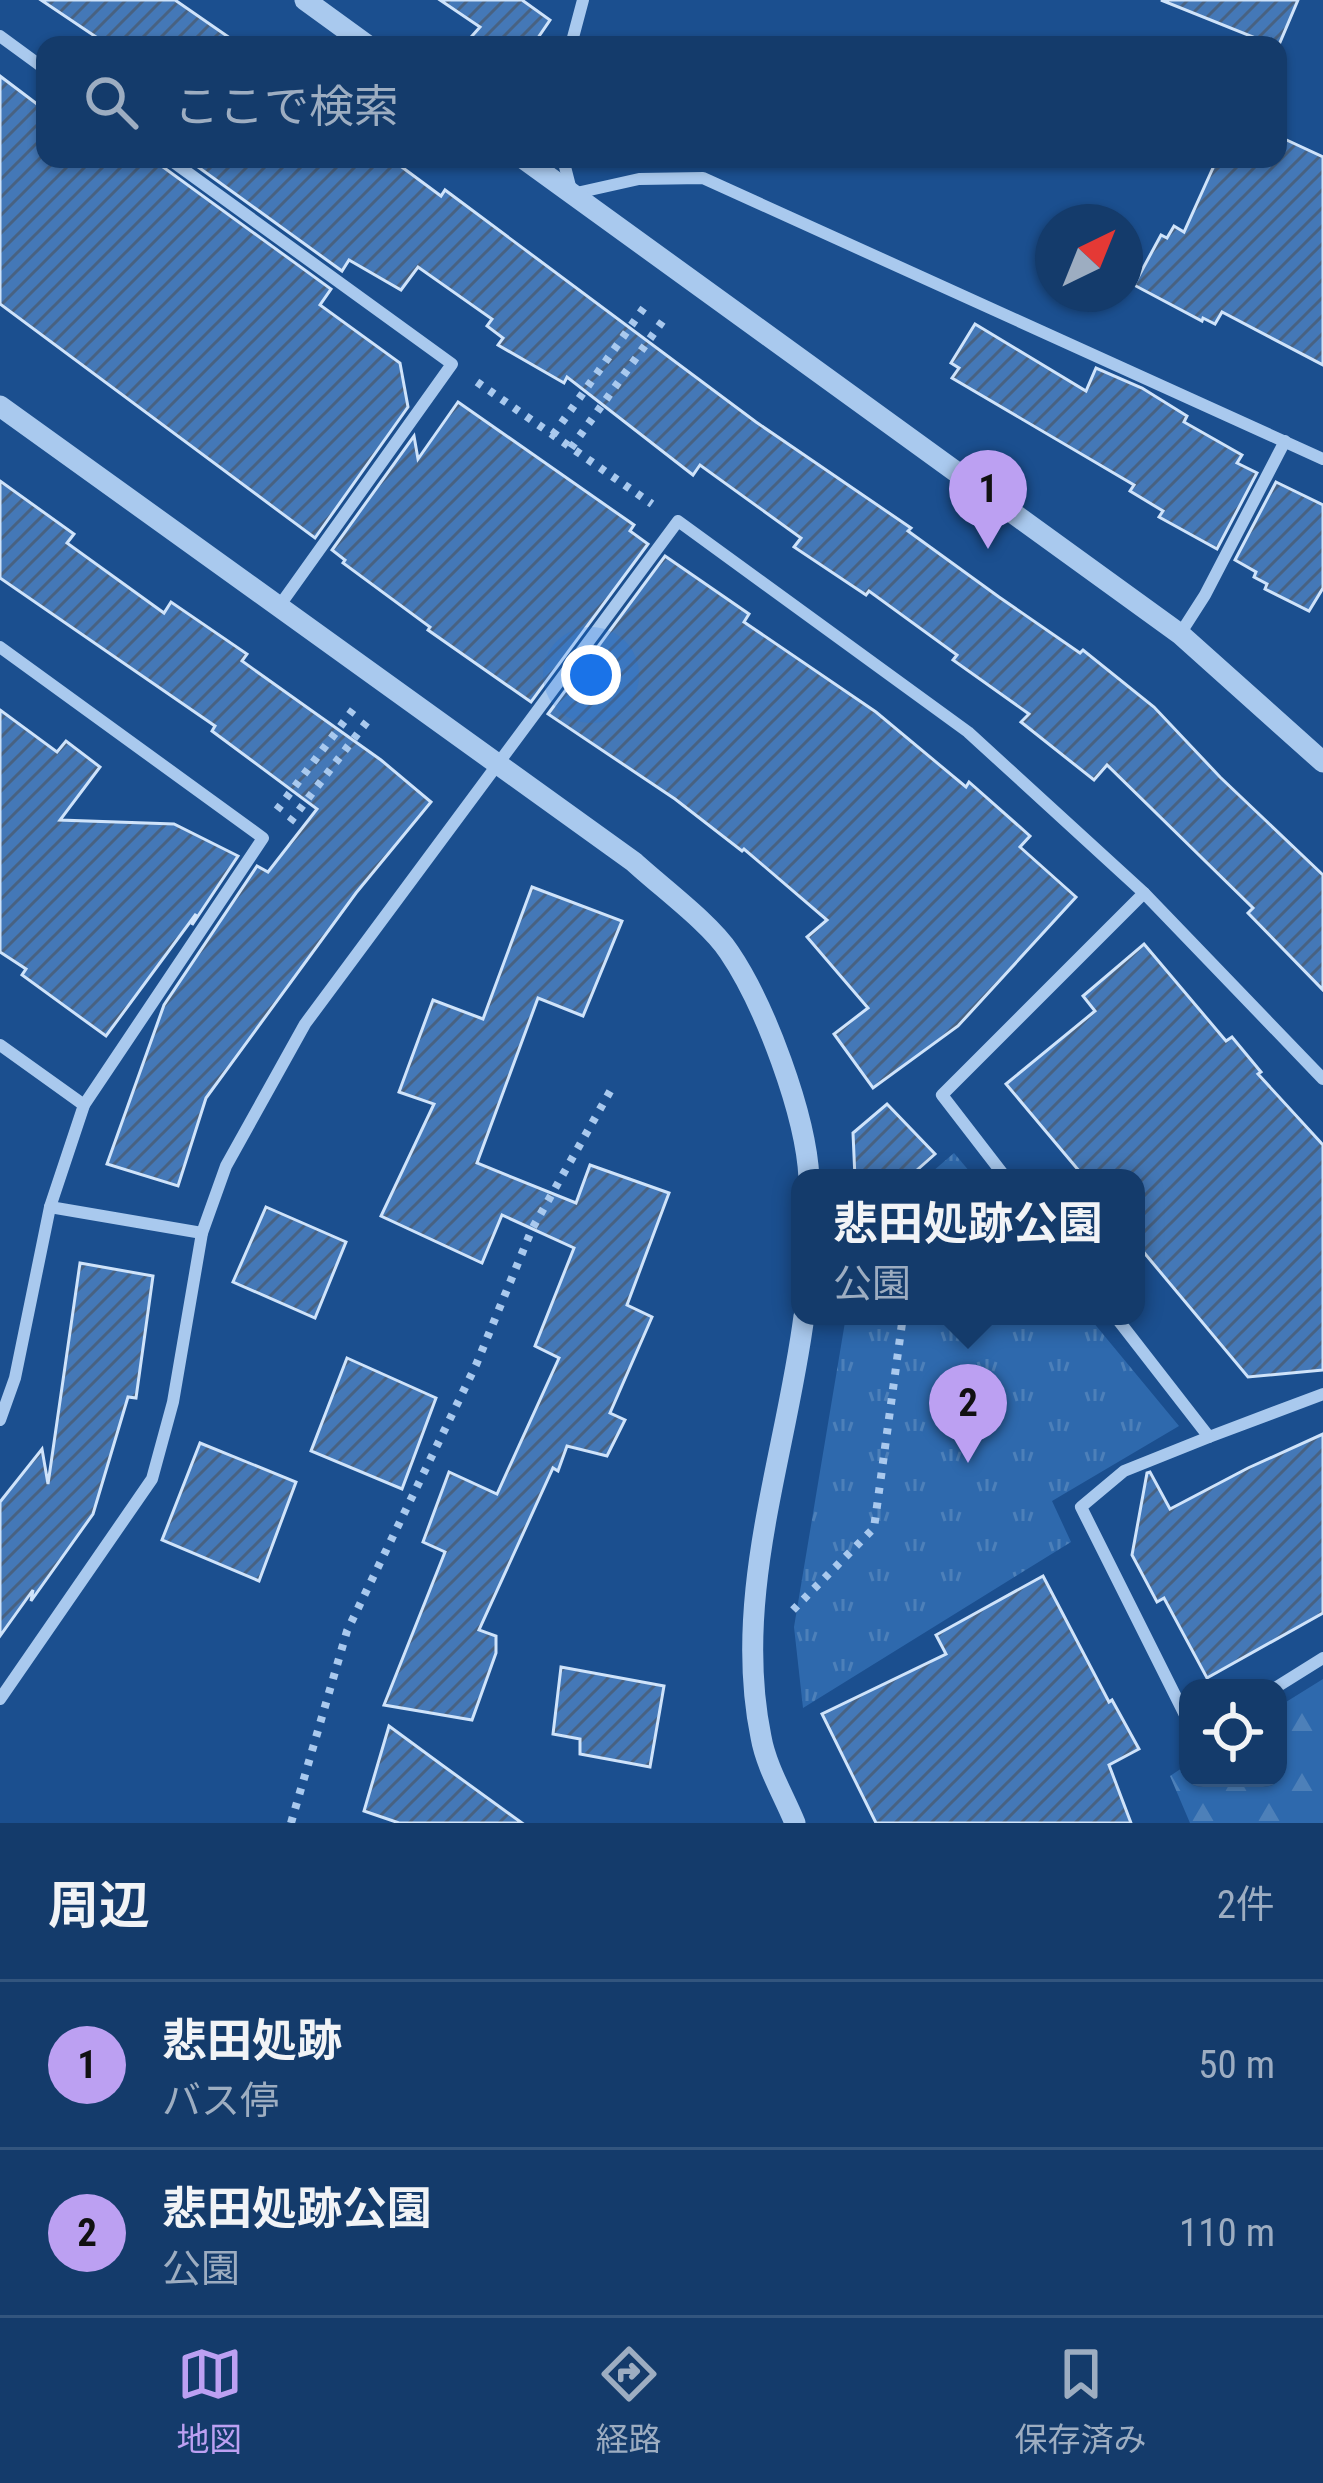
<!DOCTYPE html>
<html lang="ja">
<meta charset="utf-8">
<style>
:root{--surface:#143b6b;--page:#214673;--text:#f1f3f6;--muted:#9dadc1;--line:#33557e;--accent:#bca0f2}
body{margin:0;font-family:"Roboto Condensed","Noto Sans JP",sans-serif;background:var(--page);color:var(--text)}
.controls{position:absolute;right:36px;bottom:36px;display:grid;overflow:hidden;border-radius:24px;box-shadow:0 3px 9px #0004}
.controls button{width:108px;height:108px;display:grid;place-items:center;padding:0;border:0;border-bottom:3px solid var(--line);background:var(--surface);color:var(--text);font:60px sans-serif}
.compass{position:absolute;left:1035px;top:204px;width:108px;height:108px;border-radius:50%;background:var(--surface);box-shadow:0 3px 9px #0004;rotate:43deg}
.you{position:absolute;left:591px;top:675px;width:42px;height:42px;margin:-30px;border:9px solid #fff;border-radius:50%;background:#1a73e8;box-shadow:0 0 0 18px #1a73e833}
.badge{display:grid;place-items:center;width:78px;height:78px;border-radius:50%;background:var(--accent);color:#111;font-size:39px;font-weight:700}
.pin{position:absolute;translate:-50% -99px;filter:drop-shadow(0 3px 6px #0008)}
.pin::after{content:'';position:absolute;top:63px;width:42px;height:36px;background:inherit;clip-path:polygon(0 0,100% 0,50% 100%)}
.popup{position:absolute;left:791px;top:1169px;width:354px;height:156px;box-sizing:border-box;display:grid;place-content:center;border-radius:24px;background:var(--surface);filter:drop-shadow(0 3px 9px #0005);font-size:39px;white-space:nowrap;color:var(--muted)}
.popup b{font-size:45px;color:var(--text)}
.popup::after{content:'';position:absolute;left:50%;top:100%;margin-left:-24px;border:24px solid transparent;border-top-color:var(--surface)}
.list{margin:0;padding:0;list-style:none}
h2{display:flex;justify-content:space-between;align-items:center;height:156px;margin:0;padding:0 48px;font-size:51px}
h2 small{font-size:39px;font-weight:400;color:var(--muted)}
.list li{display:grid;grid-template-columns:78px 1fr auto;gap:36px;align-items:center;box-sizing:border-box;height:168px;padding:0 48px;border-top:3px solid var(--line)}
.list b{display:block;font-size:45px;white-space:nowrap}
.list p{margin:0;font-size:39px;white-space:nowrap;color:var(--muted)}
.list em{font-size:39px;font-style:normal;color:var(--muted)}
.icon{flex:none;width:66px;height:66px;fill:none;stroke:currentColor;stroke-width:2;stroke-linecap:round;stroke-linejoin:round}
.map{position:relative;flex:none;width:1323px;height:1823px;overflow:hidden}
.search{position:absolute;background:var(--surface);box-shadow:0 3px 9px #0004;left:36px;right:36px;top:36px;height:132px;display:flex;align-items:center;gap:30px;box-sizing:border-box;padding:0 42px;border-radius:24px;color:var(--muted);font-size:45px}
.sheet{height:492px;background:var(--surface)}
nav{display:flex;justify-content:space-around;align-items:center;box-sizing:border-box;height:168px;border-top:3px solid var(--line);background:var(--surface);font-size:33px;color:var(--muted)}
nav a{display:grid;justify-items:center;gap:6px}
nav .on{color:var(--accent)}
.map>svg:first-child{display:block}
.grass{fill:url(#grass-tufts)}
.forest{fill:url(#forest-firs)}
.building{fill:url(#building-hatch);stroke:#cfe3fa;stroke-width:3}
.lines{fill:none;stroke-linecap:round;stroke-linejoin:round}
.path{stroke:#a9c9ee;stroke-width:8;stroke-dasharray:6 9;stroke-linecap:butt}
.minor{stroke:#a9c9ee;stroke-width:12}
.tertiary{stroke:#a9c9ee;stroke-width:21}
</style>
<div class="map">
<svg width="1323" height="1823" viewBox="0 0 1323 1823">
<defs>
<pattern id="grass-tufts" width="24" height="20" patternUnits="userSpaceOnUse" patternTransform="scale(3)"><rect width="24" height="20" fill="#2e69ad"/><path d="M3 7l-1-3M5 7V3M7 7l1-3M15 17l-1-3M17 17v-4M19 17l1-3" fill="none" stroke="#4d80b9"/></pattern>
<pattern id="forest-firs" width="22" height="20" patternUnits="userSpaceOnUse" patternTransform="scale(3)"><rect width="22" height="20" fill="#2e69ad"/><path d="M5 1l3.5 6h-7zM16 11l3.5 6h-7z" fill="#4d80b9"/></pattern>
<pattern id="building-hatch" width="6" height="6" patternUnits="userSpaceOnUse" patternTransform="scale(3)"><rect width="6" height="6" fill="#4478b7"/><path d="M-1 1l2-2M0 6l6-6M5 7l2-2" fill="none" stroke="#486282"/></pattern>
</defs>
<rect width="100%" height="100%" fill="#1b4f8f"/>
<g class="grass">
<path d="M954,1153L975,1178H925Z"/>
<path d="M846,1316H1088L1179,1426L1052,1501L1071,1542L803,1708L794,1627Z"/>
</g>
<path class="forest" d="M1323,1679V1823H1190L1170,1776L1188,1764V1778H1278V1707Z"/>
<g class="building">
<path d="M41,0H175L240,45H108Z"/>
<path d="M440,0H522L550,20L533,45H464L480,27Z"/>
<path d="M1161,0H1298L1278,47Z"/>
<path d="M0,76L45,110V159H159L163,167L331,289L320,305L400,363L408,407L315,538L0,304Z"/>
<path d="M1278,136L1323,157V365L1222,312L1215,324L1203,318L1202,321L1134,285L1161,235L1167,238L1174,226L1184,232L1217,159H1278Z"/>
<path d="M187,159H391L441,196L445,190L756,422L911,528L908,531L999,597L1080,653L1083,650L1154,707L1220,777L1323,875V990L1248,913L1253,908L1107,765L1094,780L1021,722L1029,714L953,660L957,655L869,591L866,595L794,547L801,538L700,465L693,475L567,377L564,383L498,345L503,338L487,326L492,319L418,267L401,290L349,260L342,271Z"/>
<path d="M975,324L1086,391L1096,368L1142,388L1187,416L1184,422L1242,455L1237,463L1257,473L1217,549L1159,517L1163,511L1130,491L1134,485L952,378L959,368L951,363Z"/>
<path d="M458,402L634,525L630,531L648,544L531,702L428,630L430,627L343,563L345,560L332,550L414,436L418,459Z"/>
<path d="M0,481L74,534L67,543L164,613L171,602L247,654L242,661L381,760L431,802L356,893L206,1098L178,1186L107,1164L164,1005L257,866L268,872L317,809L212,731L215,726L0,578Z"/>
<path d="M1276,482L1323,505V588L1309,611L1265,589L1267,584L1254,577L1256,572L1235,560Z"/>
<path d="M665,556L749,614L744,622L876,712L966,787L969,782L1030,836L1020,847L1076,897L958,1026L873,1088L834,1034L868,1008L807,937L827,920L744,849L742,851L675,799L548,714Z"/>
<path d="M0,710L57,752L66,741L100,767L60,820L174,824L238,856L192,925L196,914L106,1036L22,975L26,969L0,952Z"/>
<path d="M532,887L622,921L583,1016L538,998L477,1163L576,1203L590,1165L669,1193L627,1305L652,1317L610,1413L625,1420L607,1456L567,1446L558,1471L553,1468L479,1630L496,1636V1653L472,1720L384,1705L445,1552L423,1542L449,1472L497,1494L559,1358L535,1346L574,1248L502,1215L482,1263L381,1216L434,1104L399,1092L433,1000L483,1019Z"/>
<path d="M1144,944L1226,1041L1232,1037L1261,1072L1258,1074L1323,1145V1370L1248,1377L1136,1243V1178H1085L1006,1084L1095,1011L1083,996Z"/>
<path d="M887,1104L935,1154L908,1178H855L853,1133Z"/>
<path d="M266,1207L346,1242L315,1318L233,1282Z"/>
<path d="M80,1263L153,1276L136,1398L128,1397L93,1514L31,1601L33,1590L0,1636V1502L42,1449L48,1484Z"/>
<path d="M347,1358L436,1398L402,1489L311,1451Z"/>
<path d="M1323,1434V1613L1207,1678L1164,1598L1157,1602L1132,1555L1147,1473L1150,1472L1170,1509L1248,1468Z"/>
<path d="M200,1443L296,1482L259,1581L162,1540Z"/>
<path d="M1043,1576L1109,1702L1112,1700L1139,1749L1109,1765L1131,1823H876L822,1714L946,1654L936,1635Z"/>
<path d="M561,1667L664,1686L650,1767L580,1754V1739L553,1734Z"/>
<path d="M389,1726L442,1765L522,1823H399L364,1811Z"/>
</g>
<g class="lines">
<g class="path">
<path d="M477,382L652,504"/>
<path d="M553,435L648,302"/>
<path d="M571,448L667,315"/>
<path d="M277,810L355,707"/>
<path d="M290,822L372,715"/>
<path d="M793,1610L874,1528L903,1316"/>
<path d="M291,1823L347,1631L476,1365L532,1229L612,1088"/>
</g>
<g class="minor">
<path d="M0,36L45,69"/>
<path d="M571,45L583,0"/>
<path d="M169,159L452,364L280,605"/>
<path d="M563,159L572,194L639,179L703,178L1323,459"/>
<path d="M1180,634L1205,595L1285,441"/>
<path d="M0,647L263,838L84,1105L50,1207L15,1378L0,1420"/>
<path d="M0,1045L84,1105"/>
<path d="M1006,1178L942,1095L1144,893"/>
<path d="M50,1207L202,1233"/>
<path d="M1115,1316L1209,1437L1323,1394"/>
<path d="M1275,1688L1323,1658"/>
<path d="M0,1699L152,1479L173,1402L202,1233L226,1166L305,1024L678,521L968,732L1144,893L1323,1079"/>
<path d="M1188,1721L1081,1507L1124,1471L1209,1437"/>
</g>
<g class="tertiary">
<path d="M305,0L367,45"/>
<path d="M524,159L1180,634L1323,762"/>
<path d="M0,406L634,862C661,887 710,923 729,952C765,1005 806,1115 809,1178"/>
<path d="M795,1823C784,1796 766,1766 761,1737C732,1596 786,1455 804,1316"/>
</g>
</g>
</svg>
<div class="controls">
<button><svg class="icon" aria-label="locate" viewBox="0 0 24 24"><circle cx="12" cy="12" r="6"/><path d="M12 2v4M12 18v4M2 12h4M18 12h4"/></svg></button>
</div>
<svg class="compass" viewBox="-18 -18 36 36"><path d="M0-13l5 13h-10z" fill="#e53935"/><path d="M0 13l5-13h-10z" fill="#9dadc1"/></svg>
<div class="you"></div>
<div class="pin badge" style="left:988px;top:549px">1</div>
<div class="pin badge" style="left:968px;top:1463px">2</div>
<div class="popup"><b>悲田処跡公園</b>公園</div>
<div class="search"><svg class="icon" aria-label="search" viewBox="0 0 24 24"><circle cx="10" cy="10" r="6"/><path d="M15 15l6 6"/></svg>ここで検索</div>
</div>
<section class="sheet">
<h2>周辺<small>2件</small></h2>
<ul class="list">
<li><span class="badge">1</span><div><b>悲田処跡</b><p>バス停</p></div><em>50 m</em></li>
<li><span class="badge">2</span><div><b>悲田処跡公園</b><p>公園</p></div><em>110 m</em></li>
</ul>
</section>
<nav>
<a class="on"><svg class="icon" aria-label="map" viewBox="0 0 24 24"><path d="M3 6l6-2 6 2 6-2v14l-6 2-6-2-6 2zM9 4v14M15 6v14"/></svg>地図</a>
<a><svg class="icon" aria-label="directions" viewBox="0 0 24 24"><path d="M12 3l9 9-9 9-9-9zM9 14v-3h6M13 9l2 2-2 2"/></svg>経路</a>
<a><svg class="icon" aria-label="saved" viewBox="0 0 24 24"><path d="M7 4h10v16l-5-4-5 4z"/></svg>保存済み</a>
</nav>
